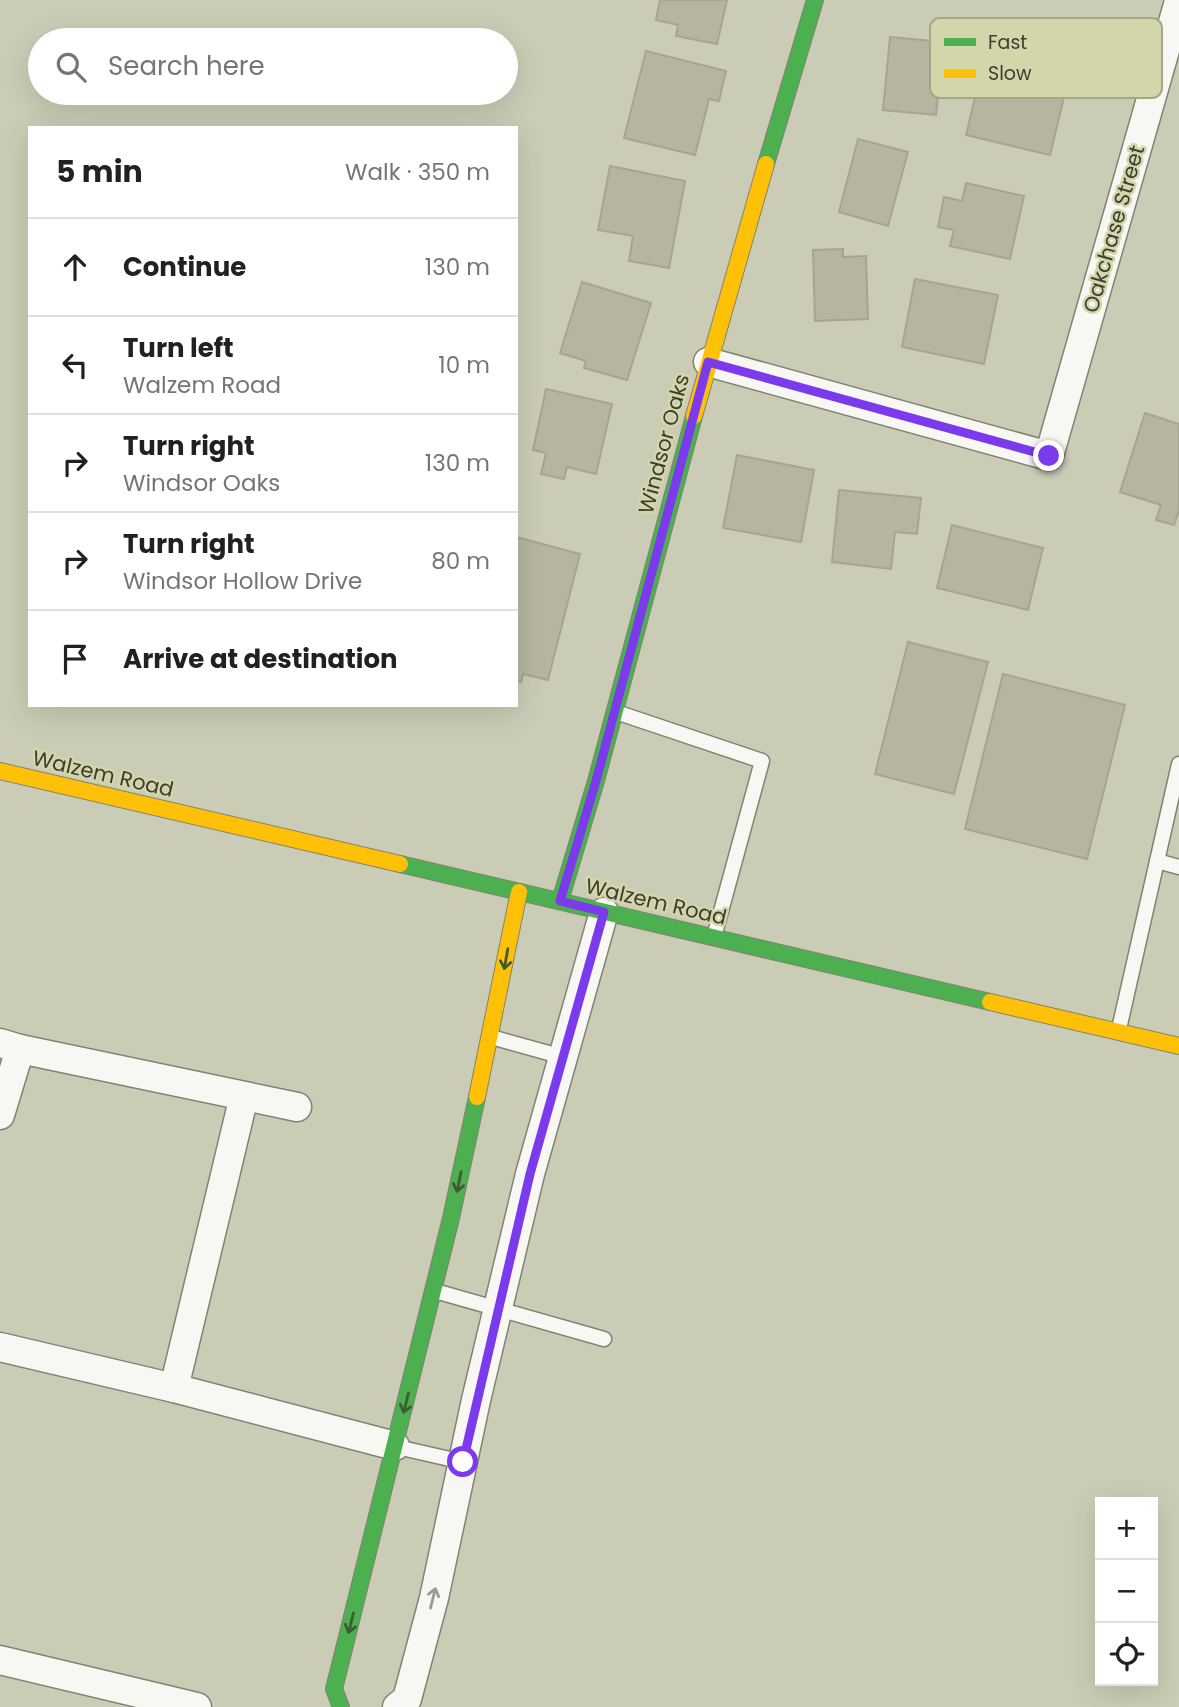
<!DOCTYPE html>
<meta charset="utf-8">
<style>
:root{--surface:#fff;--page:#f2f2f2;--text:#202124;--muted:#757577;--line:#e0e0e0}
body{margin:0;font-family:Poppins,sans-serif;background:var(--page);color:var(--text)}
.controls{position:absolute;right:21px;bottom:21px;display:grid;overflow:hidden;border-radius:0px;box-shadow:0 7px 28px #0002}
.controls button{width:63px;height:63px;display:grid;place-items:center;padding:0;border:0;border-bottom:2px solid var(--line);background:var(--surface);color:var(--text);font:35px sans-serif}
.stop{position:absolute;width:21px;height:21px;margin:-16px;border:5px solid #7c3aed;border-radius:50%;background:#fff}
.stop.end{background:#7c3aed;border-color:#fff;box-shadow:0 2px 7px #0008}
.list{margin:0;padding:0;list-style:none}
h2{display:flex;justify-content:space-between;align-items:center;height:91px;margin:0;padding:0 28px;font-size:30px}
h2 small{font-size:23px;font-weight:400;color:var(--muted)}
.list li{display:grid;grid-template-columns:46px 1fr auto;gap:21px;align-items:center;box-sizing:border-box;height:98px;padding:0 28px;border-top:2px solid var(--line)}
.list b{display:block;font-size:26px;white-space:nowrap}
.list p{margin:0;font-size:23px;white-space:nowrap;color:var(--muted)}
.list em{font-size:23px;font-style:normal;color:var(--muted)}
.icon{flex:none;width:38px;height:38px;fill:none;stroke:currentColor;stroke-width:2;stroke-linecap:round;stroke-linejoin:round}
.map{position:relative;flex:none;width:1179px;height:1707px;overflow:hidden}
.search{position:absolute;background:var(--surface);box-shadow:0 7px 28px #0002;left:28px;top:28px;width:490px;height:77px;display:flex;align-items:center;gap:18px;box-sizing:border-box;padding:0 24px;border-radius:38px;color:var(--muted);font-size:26px}
.panel{position:absolute;background:var(--surface);box-shadow:0 7px 28px #0002;left:28px;top:126px;width:490px;height:581px;border-radius:0px}
.map>svg:first-child{display:block}
.building{fill:#b7b5a2;stroke:#a7a493;stroke-width:2}
.lines{fill:none;stroke-linecap:round;stroke-linejoin:round}
.lane-casing{stroke:#828371;stroke-width:17}
.street-casing{stroke:#828371;stroke-width:31}
.fast-casing{stroke:#828371;stroke-width:18}
.slow-casing{stroke:#828371;stroke-width:18}
.lane{stroke:#f7f7f4;stroke-width:14}
.street{stroke:#f7f7f4;stroke-width:28}
.fast{stroke:#4caf50;stroke-width:16}
.slow{stroke:#ffc107;stroke-width:16}
.oneway{stroke:#415a36}
.oneway2{stroke:#9a9a90}
.route{stroke:#7c3aed;stroke-width:9}
.labels{text-anchor:middle;stroke-width:5;stroke-linejoin:round;paint-order:stroke}
.street-label{font-size:21px;fill:#3d3e2d;stroke:#d3d6ab}
.key{fill:#d3d6ab;stroke:#a6a885;stroke-width:2}
.key-label{font-size:19px;fill:#3d3e2d}
</style>
<div class="map">
<svg width="1179" height="1707" viewBox="0 0 1179 1707">
<rect width="100%" height="100%" fill="#cbccb5"/>
<g class="building">
<path d="M660,0H727L717,44L676,36L678,25L656,20Z"/>
<path d="M890,37L943,42L936,115L883,110Z"/>
<path d="M646,51L726,71L719,101L709,99L695,155L624,138Z"/>
<path d="M981,72L1025,82L1026,75L1067,85L1050,155L966,135Z"/>
<path d="M858,139L908,152L888,226L839,212Z"/>
<path d="M610,166L685,181L669,268L629,261L633,236L598,230Z"/>
<path d="M966,183L1024,196L1010,259L950,246L954,230L938,227L944,197L962,201Z"/>
<path d="M843,249V257L866,256L868,319L815,321L813,250Z"/>
<path d="M915,279L998,295L984,364L902,347Z"/>
<path d="M582,282L651,303L627,380L584,368L586,361L560,353Z"/>
<path d="M546,389L612,404L596,474L567,467L564,479L541,474L546,453L533,450Z"/>
<path d="M1145,413L1179,424V510L1174,525L1156,520L1161,505L1120,492Z"/>
<path d="M737,455L814,470L801,542L723,528Z"/>
<path d="M839,490L921,498L917,534L895,532L891,569L832,562Z"/>
<path d="M952,525L1043,548L1028,610L937,588Z"/>
<path d="M516,537L580,554L548,680L523,674L521,682L516,681Z"/>
<path d="M908,642L988,662L954,794L875,774Z"/>
<path d="M1003,674L1125,705L1087,859L965,829Z"/>
</g>
<g class="lines">
<g class="lane-casing">
<g id="lane">
<path d="M616,712L762,761L714,937"/>
<path d="M1157,861L1179,867"/>
<path d="M1119,1029L1179,764"/>
<path d="M491,1037L563,1057"/>
<path d="M435,1291L604,1339"/>
<path d="M397,1447L463,1462"/>
</g>
</g>
<g class="street-casing">
<g id="street">
<path d="M708,362L1049,456L1179,1"/>
<path d="M0,1043L20,1049L0,1115"/>
<path d="M20,1049L297,1107"/>
<path d="M244,1096L174,1388L395,1446"/>
<path d="M0,1347L174,1388"/>
<path d="M0,1660L197,1707"/>
<path d="M397,1707L407,1699L434,1598L476,1400L530,1174L604,912"/>
</g>
</g>
<g class="fast-casing">
<g id="fast">
<path d="M766,164L815,0"/>
<path d="M400,864L990,1002"/>
<path d="M560,901L596,781L694,416"/>
<path d="M341,1707L334,1689L451,1218L477,1097"/>
</g>
</g>
<g class="slow-casing">
<g id="slow">
<path d="M694,416L766,164"/>
<path d="M0,771L400,864"/>
<path d="M990,1002L1179,1046"/>
<path d="M477,1097L519,892"/>
</g>
</g>
<use href="#lane" class="lane"/>
<use href="#street" class="street"/>
<use href="#fast" class="fast"/>
<use href="#slow" class="slow"/>
</g>
<defs><path id="oneway-shaft" d="M-6 0H5M1.5-3L5.5 0L1.5 3" fill="none" stroke-width="1.6" stroke-linecap="round" stroke-linejoin="round" transform="scale(1.75)"/></defs>
<g class="oneway">
<use href="#oneway-shaft" transform="translate(506 959) rotate(100)"/>
<use href="#oneway-shaft" transform="translate(459 1182) rotate(102)"/>
<use href="#oneway-shaft" transform="translate(406 1403) rotate(104)"/>
<use href="#oneway-shaft" transform="translate(351 1623) rotate(104)"/>
</g>
<use class="oneway2" href="#oneway-shaft" transform="translate(433 1598) rotate(-76)"/>
<g class="lines">
<path class="route" d="M463,1462L530,1174L604,912L560,901L596,781L708,362L1049,456"/>
</g>
<g class="labels">
<g class="street-label">
<text transform="translate(1114 229) rotate(-74)" y="7">Oakchase Street</text>
<text transform="translate(664 444) rotate(-75)" y="7">Windsor Oaks</text>
<text transform="translate(103 774) rotate(13)" y="7">Walzem Road</text>
<text transform="translate(656 902) rotate(13)" y="7">Walzem Road</text>
</g>
</g>
<rect x="930" y="18" width="232" height="80" rx="10" class="key"/>
<rect x="944" y="38" width="32" height="8" fill="#4caf50"/>
<rect x="944" y="69" width="32" height="9" fill="#ffc107"/>
<g class="key-label">
<text x="988" y="49">Fast</text>
<text x="988" y="80">Slow</text>
</g>
</svg>
<div class="controls">
<button>+</button>
<button>−</button>
<button><svg class="icon" aria-label="locate" viewBox="0 0 24 24"><circle cx="12" cy="12" r="6"/><path d="M12 2v4M12 18v4M2 12h4M18 12h4"/></svg></button>
</div>
<div class="stop" style="left:463px;top:1462px"></div>
<div class="stop end" style="left:1049px;top:456px"></div>
<div class="search"><svg class="icon" aria-label="search" viewBox="0 0 24 24"><circle cx="10" cy="10" r="6"/><path d="M15 15l6 6"/></svg>Search here</div>
<section class="panel">
<h2>5 min<small>Walk · 350 m</small></h2>
<ul class="list">
<li><svg class="icon" aria-label="ahead" viewBox="0 0 24 24"><path d="M12 20V5M6 11l6-6 6 6"/></svg><div><b>Continue</b></div><em>130 m</em></li>
<li><svg class="icon" aria-label="left" viewBox="0 0 24 24"><path d="M17 20v-9H6M10 6l-5 5 5 5"/></svg><div><b>Turn left</b><p>Walzem Road</p></div><em>10 m</em></li>
<li><svg class="icon" aria-label="right" viewBox="0 0 24 24"><path d="M7 20v-9h11M14 6l5 5-5 5"/></svg><div><b>Turn right</b><p>Windsor Oaks</p></div><em>130 m</em></li>
<li><svg class="icon" aria-label="right" viewBox="0 0 24 24"><path d="M7 20v-9h11M14 6l5 5-5 5"/></svg><div><b>Turn right</b><p>Windsor Hollow Drive</p></div><em>80 m</em></li>
<li><svg class="icon" aria-label="arrive" viewBox="0 0 24 24"><path d="M6 21V4h12l-3 4 3 4H6"/></svg><div><b>Arrive at destination</b></div></li>
</ul>
</section>
</div>
